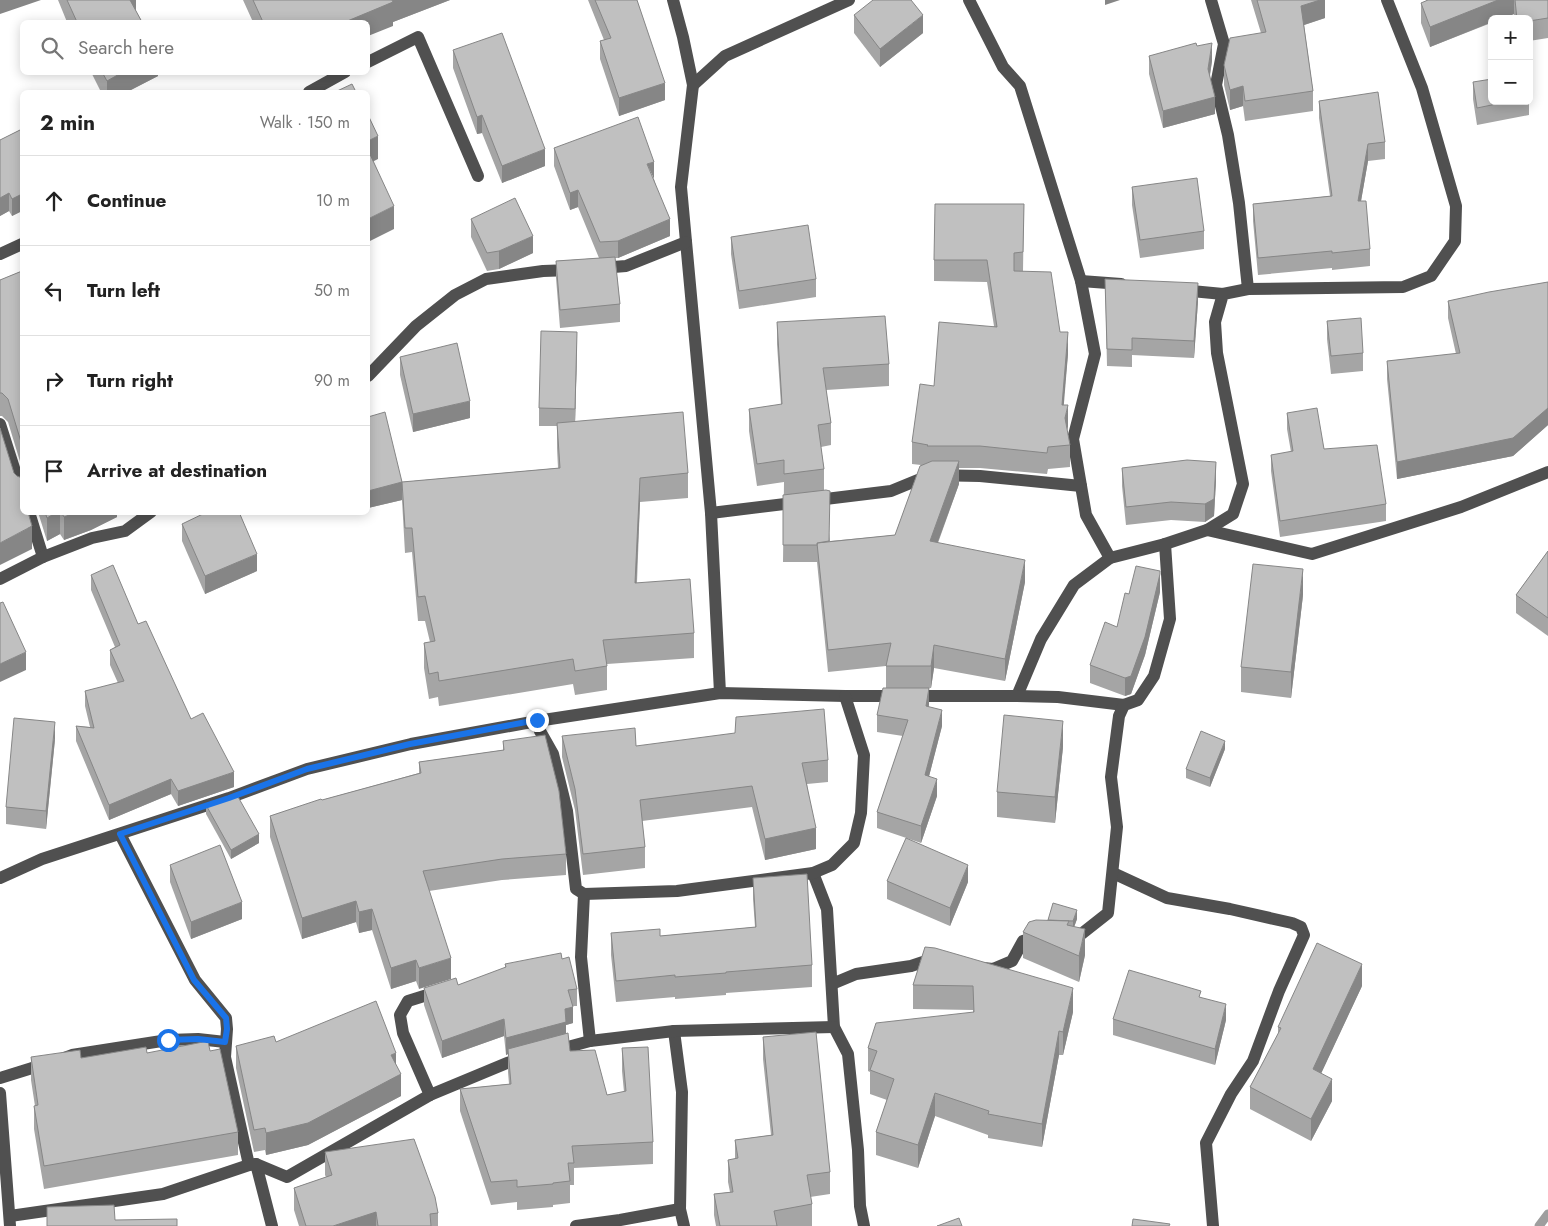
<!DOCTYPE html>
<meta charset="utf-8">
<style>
:root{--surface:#fff;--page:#f6f6f6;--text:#222;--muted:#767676;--line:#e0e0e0}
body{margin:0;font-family:Jost,sans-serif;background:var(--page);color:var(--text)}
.controls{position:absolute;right:15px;top:15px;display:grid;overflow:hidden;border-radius:8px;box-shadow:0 2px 12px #0003}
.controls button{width:45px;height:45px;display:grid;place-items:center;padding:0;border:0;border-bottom:1px solid var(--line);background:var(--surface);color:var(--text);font:25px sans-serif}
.stop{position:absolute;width:15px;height:15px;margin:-11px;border:4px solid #1a73e8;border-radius:50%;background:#fff}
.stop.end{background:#1a73e8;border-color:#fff;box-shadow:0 1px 5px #0008}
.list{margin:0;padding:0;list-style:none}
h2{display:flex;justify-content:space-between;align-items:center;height:65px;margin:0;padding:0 20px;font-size:21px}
h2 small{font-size:16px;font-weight:400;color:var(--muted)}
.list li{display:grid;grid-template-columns:32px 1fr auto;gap:15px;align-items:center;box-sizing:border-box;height:90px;padding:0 20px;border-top:1px solid var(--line)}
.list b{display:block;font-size:19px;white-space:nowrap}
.list em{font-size:16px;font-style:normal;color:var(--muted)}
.icon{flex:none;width:28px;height:28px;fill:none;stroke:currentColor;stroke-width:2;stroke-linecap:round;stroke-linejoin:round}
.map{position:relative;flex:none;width:1548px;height:1226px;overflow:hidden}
.search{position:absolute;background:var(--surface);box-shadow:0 2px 12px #0003;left:20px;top:20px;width:350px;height:55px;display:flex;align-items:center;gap:12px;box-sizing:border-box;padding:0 18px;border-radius:8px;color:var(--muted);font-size:19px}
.panel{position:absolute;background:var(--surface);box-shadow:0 2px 12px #0003;left:20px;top:90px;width:350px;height:425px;border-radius:8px}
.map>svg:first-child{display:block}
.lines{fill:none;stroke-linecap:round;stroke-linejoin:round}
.stream{stroke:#9e9e9e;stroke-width:9}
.minor{stroke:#505050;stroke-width:12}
.wall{fill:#a5a5a5}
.shaded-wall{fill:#868686}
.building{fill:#c0c0c0;stroke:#868686}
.route{stroke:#1a73e8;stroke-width:6}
</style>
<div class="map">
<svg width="1548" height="1226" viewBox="0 0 1548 1226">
<rect width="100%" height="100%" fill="#fff"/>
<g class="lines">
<path class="stream" d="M1539,1226L1548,1214"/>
<g class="minor">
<path d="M673,0L683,37L693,85L681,187L711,513L720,693"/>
<path d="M969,0L1003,67L1020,86L1081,281L1095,354L1073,439L1086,515L1110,558"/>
<path d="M1211,0L1224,44L1216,85L1228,135L1239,203L1248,289"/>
<path d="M368,62L418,37L478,176"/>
<path d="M693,85L725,56L849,0"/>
<path d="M309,92L345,72"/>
<path d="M0,254L22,244"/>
<path d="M601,268L626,266L686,242"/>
<path d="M1081,281L1121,284"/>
<path d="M1181,290L1223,294"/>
<path d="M368,376L416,326L455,295L486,279L543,271L571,270"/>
<path d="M0,424L22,493"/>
<path d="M29,512L43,557"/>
<path d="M711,513L891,491L930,475L980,476L1081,486"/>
<path d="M1207,530L1312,554L1461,507L1548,472"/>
<path d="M0,579L43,557L92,538L125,531L151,512"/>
<path d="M1017,696L1041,639L1074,585L1110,558L1165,544L1207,530L1233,514L1243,484L1217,353L1215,322L1223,294L1248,289L1403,287L1431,276L1455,241L1456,206L1422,88L1387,0"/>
<path d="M537,721L540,731L553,754L567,811L576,889L584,894L581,957L590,1041"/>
<path d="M120,834L195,980L226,1018L227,1029L225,1057L249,1165"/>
<path d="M813,873L827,909L834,1027L848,1054L858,1150L860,1206L864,1226"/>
<path d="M1113,873L1167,898L1230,909L1292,923L1301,927L1304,935L1279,991L1253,1061L1231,1094L1206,1143L1213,1226"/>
<path d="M0,878L42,859L229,798L307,769L411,744L537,721L720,693L845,696H1017L1058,697L1124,705"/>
<path d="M584,894L677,891L813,873L832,865L854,843L861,813L864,755L845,696"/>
<path d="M1071,939H1075L1108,913L1117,827L1111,777L1119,716L1124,705L1138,700L1154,676L1170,619L1165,544"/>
<path d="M983,968L993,969L1012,961L1023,941L1038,938"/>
<path d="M832,984L856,974L911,966L923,962L935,963"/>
<path d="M674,1031L682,1092L680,1209L684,1226"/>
<path d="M553,1051L590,1041L674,1031L834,1027"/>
<path d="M64,1058L72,1055L168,1040L198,1039L225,1042"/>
<path d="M0,1078L45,1064"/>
<path d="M0,1093L10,1226"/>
<path d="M430,1095L403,1033L400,1015L408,1001L440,991"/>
<path d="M256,1164L272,1226"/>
<path d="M10,1216L163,1194L249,1165L256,1164L287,1177L430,1095L507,1063L524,1058"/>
<path d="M576,1226L620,1220L680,1209"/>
</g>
</g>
<g class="wall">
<path d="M58,0H136V11L142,22H67Z"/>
<path d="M243,0H450L393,22V26L368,22H253Z"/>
<path d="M588,0H637L665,100L619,116L600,59V41L604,40Z"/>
<path d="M1251,0H1325V18L1304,25L1313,91V111L1245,121L1243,106L1230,110L1224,85V65L1261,33Z"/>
<path d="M1426,0H1548V38L1529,41V19H1515L1514,14L1430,47L1421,23V3L1426,1Z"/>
<path d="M854,15L923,33L880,67L854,33Z"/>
<path d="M1197,46L1212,61L1210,76L1215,114L1163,128L1149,74V56Z"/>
<path d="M453,50L545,166L502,183L482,133L477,134L453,68Z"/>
<path d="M91,72H158V76L127,92H101Z"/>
<path d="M1473,82L1492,101H1529V97V115L1477,125L1473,99Z"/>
<path d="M1319,101L1385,142V159L1368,161L1361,201L1370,249V266L1332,270V268L1258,275L1253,221V204L1330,196L1319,118Z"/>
<path d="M22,129V211L12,216L9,211L0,216V140Z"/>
<path d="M554,148L654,179L670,236L618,258H615L620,304V322L560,328L556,278V261L599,258L578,207L570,210L554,166Z"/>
<path d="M1132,187L1204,231V249L1140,258L1132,205Z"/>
<path d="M1024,204L1023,271L1060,332L1068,354L1063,405L1068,426L1067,430L1070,445V467L1048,469L1047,474L980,468H959V484L938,543L1025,582L1005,681L934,668L931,688H929V707L942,726L929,776L937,796L921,843L877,828V812L903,736L877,732V715L886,688V666L828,672L817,562H783L784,482L757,486L749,431V409L781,405L777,344V322L889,364V386L826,390L831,423V445L821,447L824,469V490L830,541L895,535L921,465L912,464V442L934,386L994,326L987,282L934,281V260Z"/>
<path d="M471,219L533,253L499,269L487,271L471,237Z"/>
<path d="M731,237L816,279V297L739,309L731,254Z"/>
<path d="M22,271V468L8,422L2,416H0V280Z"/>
<path d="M1105,279L1198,301L1194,358L1132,355V367L1107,366Z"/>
<path d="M1548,282V425L1513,456L1397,479L1387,379V361L1456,354L1448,318V301Z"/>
<path d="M1327,321L1363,353V371L1331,374L1327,339Z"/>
<path d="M577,349L575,422L688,473V498L640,502L637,583L694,633V658L607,664V690L575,695L573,684L439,706L438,697L429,699L424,668V643L430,642L425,621H418L412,552L405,553L402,500L368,508V417L402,482L558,468L557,448V426H539V408Z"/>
<path d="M400,357L470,418L413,432L400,375Z"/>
<path d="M1287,413L1324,449L1386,504V521L1280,537L1271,471V455L1291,452L1287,429Z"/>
<path d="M1122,468L1216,480L1214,516L1205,522L1171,520L1126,525L1122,486Z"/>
<path d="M38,512H117V517L91,530L64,540L60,534L47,541Z"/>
<path d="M182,524L257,571L205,594L182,541Z"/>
<path d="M1548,551V636L1516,613V595Z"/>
<path d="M91,575L138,624L191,719L234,787L178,806L171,794L109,820L76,741V726L90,727L85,706V691L118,683L110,665V650L115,647L91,590Z"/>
<path d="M1160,592L1145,655L1131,694L1125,696L1090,683V665L1117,627L1129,594Z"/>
<path d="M1303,595L1291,698L1241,692V667Z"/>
<path d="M562,736L636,746L828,760V782L807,784L816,849L765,860L752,807L642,821L645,847V868L583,875L575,810L562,757Z"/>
<path d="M55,739L46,829L6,824V807Z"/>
<path d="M503,741L566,854V875L502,880L429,891L419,989L416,981L391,989L372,930L359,933L356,922L302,939L270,837V816L322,800L419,773V762L503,750Z"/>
<path d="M1063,747L1055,823L997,817V792Z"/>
<path d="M1225,749L1210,787L1186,778V769Z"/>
<path d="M206,805L259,843L231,859L206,814Z"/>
<path d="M170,865L242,919L191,939L170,882Z"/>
<path d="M753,878L812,965V987L726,993V995L675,999V997L616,1002L611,955V933L660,936L755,927L753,899Z"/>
<path d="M887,881L968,882L950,926L887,899Z"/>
<path d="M1077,919L1074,927L1085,955L1079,982L1023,958V932L1048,920Z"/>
<path d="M925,947L1073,1012L1063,1055H1059L1042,1147L988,1138V1135L935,1116L918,1168L876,1155V1132L887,1100L870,1094V1072L868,1071V1048L973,1013V1010L913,1009V985Z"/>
<path d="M562,959L577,989V1006H573V1023L566,1025V1034L570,1051L607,1095L624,1092L622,1071V1048L653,1142V1164L574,1168V1185H570V1203L553,1205V1207L517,1210V1202L491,1205L460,1111V1089L509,1084L508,1072V1054L506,1055L504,1036L442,1058L424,1005V988L458,985L505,968V964Z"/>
<path d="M1362,986L1321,1073L1332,1101L1311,1141L1250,1109V1087L1278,1034V1027Z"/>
<path d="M1201,998L1226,1020L1215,1065L1113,1035V1019Z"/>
<path d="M763,1037L830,1172V1194L810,1197L812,1204V1226H716L714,1215V1194L730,1192L728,1182V1160L735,1159V1140L771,1135L763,1059Z"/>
<path d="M276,1042L396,1065L401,1096L308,1145L266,1155L265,1150L254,1152L236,1068V1046Z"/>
<path d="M210,1051L238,1132V1155L44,1189L34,1129V1106H35L31,1080V1057L81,1058L147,1053Z"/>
<path d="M325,1152L438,1213V1226H299L294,1210V1188L326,1177L325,1175Z"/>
</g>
<g class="shaded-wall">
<path d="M0,0H41L0,14Z"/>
<path d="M129,0H136V16Z"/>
<path d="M392,0H450L393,22V26L368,36V22H345Z"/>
<path d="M1105,0H1120L1105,5Z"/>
<path d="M1320,0H1325V18L1301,26V6Z"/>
<path d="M1498,0H1514V14L1501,19H1492V22L1430,47V27Z"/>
<path d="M923,15V33L880,67V49Z"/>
<path d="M1212,43V61L1208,86V69Z"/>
<path d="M123,72H158V76L127,92H107V81Z"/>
<path d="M665,83V100L619,116V98Z"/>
<path d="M1243,86V106L1230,110V90Z"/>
<path d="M1215,97V114L1163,128V111Z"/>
<path d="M482,115V133L477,134V117Z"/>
<path d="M378,136V159L368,164V141Z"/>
<path d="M1368,144V161L1358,218V201Z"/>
<path d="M545,149V166L502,183V166Z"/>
<path d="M654,162V179L647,164Z"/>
<path d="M578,190V207L570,210V193Z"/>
<path d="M9,193V211L0,216V198Z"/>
<path d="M22,194V211L12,216V199Z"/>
<path d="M394,206V229L368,242V219Z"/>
<path d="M670,219V236L618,258V241Z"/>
<path d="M533,236V253L499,269V251Z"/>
<path d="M1198,283V301L1194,358V341Z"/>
<path d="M577,332V349L575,426V409Z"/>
<path d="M1068,332V354L1062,427V405Z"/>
<path d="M470,401V418L413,432V414Z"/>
<path d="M1068,405V426L1065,440V418Z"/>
<path d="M1548,408V425L1513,456L1397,479V462Z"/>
<path d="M959,461V484L930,563V541Z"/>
<path d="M1216,462V480L1214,516L1205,522V504Z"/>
<path d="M640,478V502L635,608V583Z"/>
<path d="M402,482V500L368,508V491Z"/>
<path d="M57,512H60V534L47,541V518Z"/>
<path d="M77,512H117V517L91,530L64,540V517Z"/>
<path d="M32,526V549L0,565V543Z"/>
<path d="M257,554V571L205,594V576Z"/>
<path d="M1025,560V582L1005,681V659Z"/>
<path d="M1303,569V595L1291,698V672Z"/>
<path d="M1160,574V592L1145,655L1131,694L1125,696V678Z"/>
<path d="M934,645V668L931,688V666Z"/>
<path d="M26,652V670L0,682V664Z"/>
<path d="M929,688V704L926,722V706Z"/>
<path d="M942,710V726L925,792V775Z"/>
<path d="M1063,721V747L1055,823V797Z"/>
<path d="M55,722V739L46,829V811Z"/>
<path d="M1225,741V749L1210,787V778Z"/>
<path d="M234,772V787L178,806V791Z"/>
<path d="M171,779V794L109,820V805Z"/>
<path d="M937,779V796L921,843V826Z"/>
<path d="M816,828V849L765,860V839Z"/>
<path d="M259,834V843L231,859V850Z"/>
<path d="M968,865V882L950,926V908Z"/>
<path d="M356,901V922L302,939V918Z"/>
<path d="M242,902V919L191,939V922Z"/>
<path d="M372,909V930L359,933V912Z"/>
<path d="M1077,910V919L1073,930V921Z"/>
<path d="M1085,929V955L1079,982V956Z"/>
<path d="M451,958V979L419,989V968Z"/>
<path d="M416,960V981L391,989V968Z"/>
<path d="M1362,964V986L1313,1091V1069Z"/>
<path d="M1073,988V1012L1063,1055V1032Z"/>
<path d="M1226,1004V1020L1215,1065V1049Z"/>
<path d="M573,1007V1023L566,1025V1039L508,1049V1054L506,1055V1038L565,1009Z"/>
<path d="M504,1019V1036L442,1058V1041Z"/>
<path d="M1059,1031V1055L1042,1147V1124Z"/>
<path d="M396,1053V1075L391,1055Z"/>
<path d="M401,1074V1096L308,1145L266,1155V1133Z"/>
<path d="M1332,1079V1101L1311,1141V1119Z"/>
<path d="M935,1093V1116L918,1168V1145Z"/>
<path d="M376,1212V1226H333Z"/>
</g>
<g class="building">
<path d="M67,0H130L142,22H77Z"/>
<path d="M253,0H392L393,2L345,22H263Z"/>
<path d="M595,0H637L665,83L619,98L600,41L611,38Z"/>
<path d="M873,0H911L923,15L880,49L854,15Z"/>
<path d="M1257,0H1320L1301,6L1313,91L1245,101L1243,86L1230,90L1224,65L1230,38L1266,32Z"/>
<path d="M1428,0H1498L1430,27L1421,3Z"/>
<path d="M1515,0H1548V18L1529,21V19H1517Z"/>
<path d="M502,33L545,149L502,166L482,115L477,117L453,50Z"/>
<path d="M1196,43L1197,46L1212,43L1208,69L1215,97L1163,111L1149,56Z"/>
<path d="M102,72H123L107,81Z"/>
<path d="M1492,79V101H1511L1477,108L1473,82Z"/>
<path d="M352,84L356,92H335Z"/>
<path d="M1378,92L1385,142L1368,144L1358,201H1366L1370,249L1332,253V251L1258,258L1253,204L1332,196L1319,101Z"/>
<path d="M368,115L378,136L368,141Z"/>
<path d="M638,117L654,162L647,164L670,219L618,241L600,242L578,190L570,193L554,148Z"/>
<path d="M22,129V194L12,199L9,193L0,198V140Z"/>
<path d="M368,150L394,206L368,219Z"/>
<path d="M1197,178L1204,231L1140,240L1132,187Z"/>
<path d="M515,198L533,236L499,251L487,253L471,219Z"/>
<path d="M935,204H1024L1023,252L1014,253V271L1051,272L1060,332H1068L1062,405H1068L1065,418L1070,445L1048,447L1047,453L980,446H927L928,445L912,442L920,384L934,386L939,322L997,327L987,260H934Z"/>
<path d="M808,225L816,279L739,291L731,237Z"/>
<path d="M615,257L620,304L560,310L556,261Z"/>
<path d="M22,271V445L8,399L2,393H0V280Z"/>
<path d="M1105,279L1198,283L1194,341L1132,338V350L1107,349Z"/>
<path d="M1548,282V408L1513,438L1397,462L1387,361L1460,353L1448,301L1489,292Z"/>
<path d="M885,316L889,364L823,368L831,423L818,425L824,469L784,474V460L757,464L749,409L782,404L777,322Z"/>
<path d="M1361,318L1363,353L1331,356L1327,321Z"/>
<path d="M541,331L577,332L575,409L539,408Z"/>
<path d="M457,343L470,401L413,414L400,357Z"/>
<path d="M1317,408L1324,449L1377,445L1386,504L1280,521L1271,455L1293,451L1287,413Z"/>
<path d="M385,412L402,482L368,491V417Z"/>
<path d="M683,412L688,473L640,478L635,583L690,579L694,633L603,640L607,666L575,671L573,659L439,681L438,672L429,674L424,643L435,641L425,596L418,597L412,528H405L402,482L560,468L557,423Z"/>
<path d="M0,428L14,473L17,476L22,478V486L21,487V491L22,495V512H28L32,526L0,543Z"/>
<path d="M1187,460L1216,462L1214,499L1205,504L1171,502L1126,507L1122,468Z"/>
<path d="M932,461H959L930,541L1025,560L1005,659L934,645L931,666H886L891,643L828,650L817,543L895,535L920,466Z"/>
<path d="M826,490L830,491L829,541L817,543V545H783V495Z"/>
<path d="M45,512H57L47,518Z"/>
<path d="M61,512H77L64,517Z"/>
<path d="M207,512H239L257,554L205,576L182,524Z"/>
<path d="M1548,551V618L1516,595Z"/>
<path d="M1253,564L1303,569L1291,672L1241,667Z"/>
<path d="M113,565L138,624L146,621L191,719L203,713L234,772L178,791L171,779L109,805L76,726L94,728L85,691L124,681L110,650L120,645L91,575Z"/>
<path d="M1136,566L1160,571V574L1145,637L1131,676L1125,678L1090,665L1105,622L1117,627L1125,593L1129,594Z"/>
<path d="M3,602L26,652L0,664V603Z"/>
<path d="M883,688H929L926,706L942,710L925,775L937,779L921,826L877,812L908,720L877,715Z"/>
<path d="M824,709L828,760L802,763L816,828L765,839L752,786L640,800L645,847L583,854L575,789L562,736L635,728L636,746L735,733L736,717Z"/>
<path d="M1004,715L1063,721L1055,797L997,792Z"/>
<path d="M14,718L55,722L46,811L6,807Z"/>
<path d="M1201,731L1225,741L1210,778L1186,769Z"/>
<path d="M545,735L559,791L566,854L502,859L423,871L451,958L419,968L416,960L391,968L372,909L359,912L356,901L302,918L270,816L321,799L322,800L421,773L419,762L504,750L503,741Z"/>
<path d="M237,795L259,834L231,850L206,805Z"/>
<path d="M906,838L968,865L950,908L887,881Z"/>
<path d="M220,845L242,902L191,922L170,865Z"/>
<path d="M807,874L812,965L726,972V973L675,977V975L616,981L611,933L660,929V936L756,927L753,878Z"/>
<path d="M1053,903L1077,910L1073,921L1048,920Z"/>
<path d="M1036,920L1069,921L1067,925L1085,929L1079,956L1023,932L1029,922Z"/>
<path d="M1317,943L1362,964L1313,1069L1332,1079L1311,1119L1250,1087L1281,1028L1278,1027Z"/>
<path d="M925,947L935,948L1073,988L1063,1032L1059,1031L1042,1124L988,1114L989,1111L935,1093L918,1145L876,1132L894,1079L870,1070L877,1051L868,1048L876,1023L974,1012L973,986L913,985Z"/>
<path d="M561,953L562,959L569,957L577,989L568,990L573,1007L565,1009L566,1022L506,1038L504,1019L442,1041L424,988L456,978L458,985L506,967L505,964Z"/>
<path d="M1129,970L1201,991L1199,997L1226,1004L1215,1049L1113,1019Z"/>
<path d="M376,1001L396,1053L391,1055L401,1074L308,1123L266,1133L265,1128L254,1130L236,1046L274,1036L276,1042Z"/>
<path d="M816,1032L830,1172L807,1175L812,1204L774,1211L777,1226H720L714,1194L733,1192L728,1160L738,1158L735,1140L773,1135L763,1037Z"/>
<path d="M568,1033L570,1051L595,1050L607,1095L626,1091L622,1048L648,1047L653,1142L572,1146L574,1163H568L570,1181L553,1183V1184L517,1187V1180L491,1182L460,1089L511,1084L508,1049Z"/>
<path d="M208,1041L210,1051L220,1049L238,1132L44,1166L34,1106L38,1105L31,1057L80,1050L81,1058L146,1047L147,1053Z"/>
<path d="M414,1139L435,1197L438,1213L430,1214L431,1226H378L376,1212L333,1226H306L294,1188L332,1175L325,1152Z"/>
<path d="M114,1205L115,1220L177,1219V1226H47V1207Z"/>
<path d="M959,1218L962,1226H937Z"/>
<path d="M1133,1219L1170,1224L1169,1226H1132Z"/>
</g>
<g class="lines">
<path class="route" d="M168,1040L198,1039L225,1042L227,1029L226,1018L194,980L120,834L229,798L307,769L410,744L537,720"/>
</g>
</svg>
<div class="controls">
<button>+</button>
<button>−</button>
</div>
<div class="stop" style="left:168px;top:1040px"></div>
<div class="stop end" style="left:537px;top:720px"></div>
<div class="search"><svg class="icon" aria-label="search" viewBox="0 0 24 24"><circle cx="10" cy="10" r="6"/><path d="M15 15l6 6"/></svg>Search here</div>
<section class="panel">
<h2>2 min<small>Walk · 150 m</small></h2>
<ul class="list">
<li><svg class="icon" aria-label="ahead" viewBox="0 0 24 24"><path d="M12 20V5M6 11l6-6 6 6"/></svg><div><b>Continue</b></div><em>10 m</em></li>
<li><svg class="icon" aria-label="left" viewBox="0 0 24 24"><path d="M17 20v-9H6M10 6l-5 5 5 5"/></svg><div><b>Turn left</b></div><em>50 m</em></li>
<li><svg class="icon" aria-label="right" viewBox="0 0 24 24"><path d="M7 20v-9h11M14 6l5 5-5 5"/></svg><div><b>Turn right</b></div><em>90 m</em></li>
<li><svg class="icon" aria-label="arrive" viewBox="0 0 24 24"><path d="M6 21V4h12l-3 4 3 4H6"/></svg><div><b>Arrive at destination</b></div></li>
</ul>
</section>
</div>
